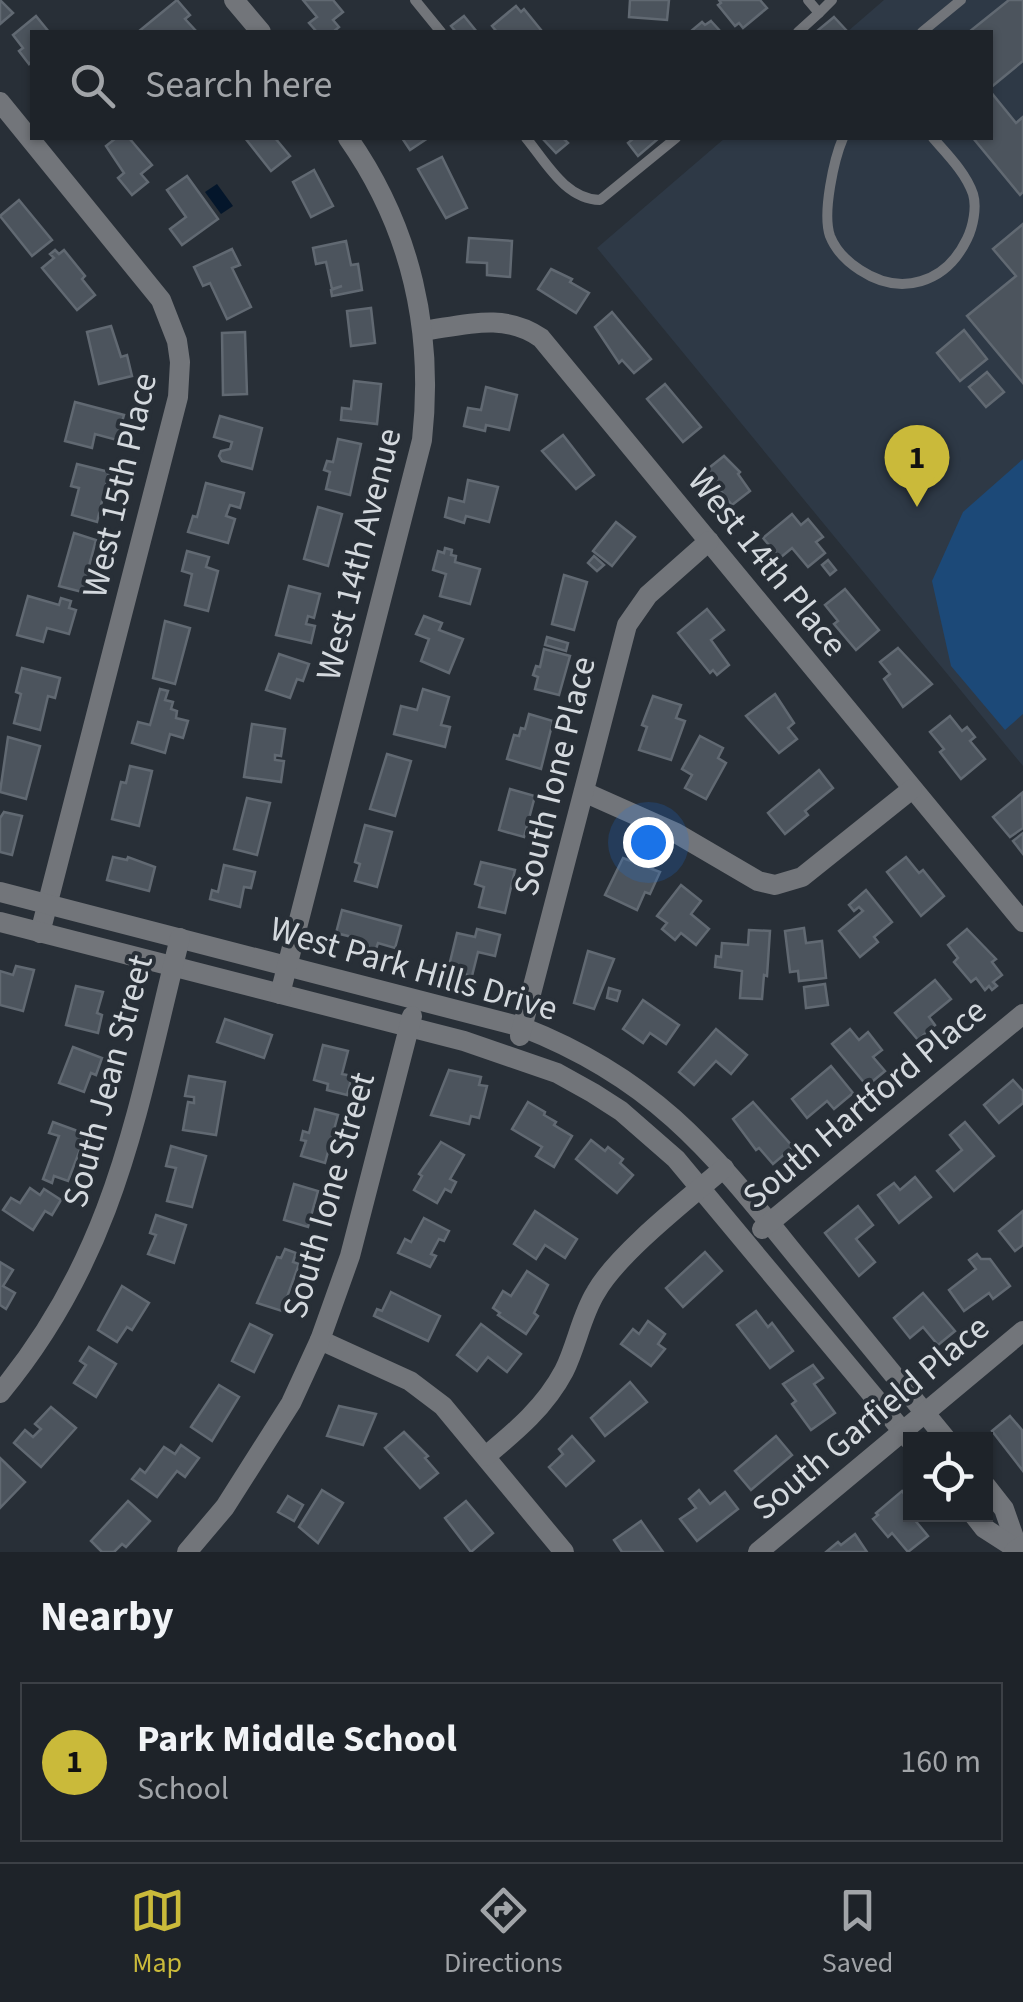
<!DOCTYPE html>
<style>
:root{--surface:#1e2329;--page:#262b31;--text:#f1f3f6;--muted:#a1a4a8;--line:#3c4046;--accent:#caba3a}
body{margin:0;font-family:"Source Sans 3",sans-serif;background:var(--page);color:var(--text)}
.controls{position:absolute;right:30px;bottom:30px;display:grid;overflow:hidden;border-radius:0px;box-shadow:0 2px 8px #0004}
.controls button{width:90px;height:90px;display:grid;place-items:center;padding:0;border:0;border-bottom:2px solid var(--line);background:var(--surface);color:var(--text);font:50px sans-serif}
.you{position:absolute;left:648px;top:842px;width:35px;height:35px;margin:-25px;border:8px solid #fff;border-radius:50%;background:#1a73e8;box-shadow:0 0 0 15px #1a73e833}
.badge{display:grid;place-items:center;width:65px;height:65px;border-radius:50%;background:var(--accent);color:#111;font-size:32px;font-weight:700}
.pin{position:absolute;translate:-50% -82px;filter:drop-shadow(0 2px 5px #0008)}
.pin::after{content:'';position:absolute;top:52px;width:35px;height:30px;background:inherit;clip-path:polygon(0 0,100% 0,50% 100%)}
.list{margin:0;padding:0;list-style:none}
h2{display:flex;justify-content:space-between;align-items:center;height:130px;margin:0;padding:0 40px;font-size:42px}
h2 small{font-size:32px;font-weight:400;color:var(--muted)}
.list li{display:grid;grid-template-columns:65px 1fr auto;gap:30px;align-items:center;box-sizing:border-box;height:160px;margin:0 20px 20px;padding:0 20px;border:2px solid var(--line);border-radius:0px}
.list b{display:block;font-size:38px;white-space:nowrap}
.list p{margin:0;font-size:32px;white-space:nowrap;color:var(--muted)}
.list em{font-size:32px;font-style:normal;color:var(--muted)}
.icon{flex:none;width:55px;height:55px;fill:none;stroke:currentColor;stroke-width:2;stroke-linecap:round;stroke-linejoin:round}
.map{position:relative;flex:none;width:1023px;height:1552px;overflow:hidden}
.search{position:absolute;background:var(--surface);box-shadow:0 2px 8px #0004;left:30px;right:30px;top:30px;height:110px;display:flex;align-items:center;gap:25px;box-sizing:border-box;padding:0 35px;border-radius:0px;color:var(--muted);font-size:38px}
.sheet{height:310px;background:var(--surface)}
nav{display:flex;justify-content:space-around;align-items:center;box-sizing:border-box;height:140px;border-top:2px solid var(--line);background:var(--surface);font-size:28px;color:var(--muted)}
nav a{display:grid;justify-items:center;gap:5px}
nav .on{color:var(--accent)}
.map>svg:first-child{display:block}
.built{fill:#2e3946}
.green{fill:#1c4978}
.water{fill:#04162b}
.building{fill:#4c545d;stroke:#616972;stroke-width:2.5}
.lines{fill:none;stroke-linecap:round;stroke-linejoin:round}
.service{stroke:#72757a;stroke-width:10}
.minor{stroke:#72757a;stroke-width:20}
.tertiary{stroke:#72757a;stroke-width:20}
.labels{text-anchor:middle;stroke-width:8;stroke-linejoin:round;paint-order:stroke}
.street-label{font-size:35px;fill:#d4d9de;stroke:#282f37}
</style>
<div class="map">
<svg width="1023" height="1552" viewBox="0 0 1023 1552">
<rect width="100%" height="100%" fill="#282f37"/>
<path class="built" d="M884,0H1023V766L597,248L725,138H990V32H847Z"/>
<path class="green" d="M1023,459V714L1005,730L951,666L932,581L963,512Z"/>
<path class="water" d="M217,184L233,206L221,214L205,192Z"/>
<g class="building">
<path d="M0,0L13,13L0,24Z"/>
<path d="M177,0L190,15L185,19L197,32H138Z"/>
<path d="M303,0H333L343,12L333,20L339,27L333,32H317L309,23L317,17Z"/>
<path d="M630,0H669L667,20L629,17Z"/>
<path d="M719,0H760L767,8L743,28L739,23L735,26L718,5L721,3Z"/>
<path d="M1009,0H1023V61L990,88V32H969Z"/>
<path d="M516,6L521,12L524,9L541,30L538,32H497L492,26Z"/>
<path d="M36,16L49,32H32V61L29,64L19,51L23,48L13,35Z"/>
<path d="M464,16L477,32H456L451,26Z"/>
<path d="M834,17L847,31L818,32L817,31Z"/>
<path d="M711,21L721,32H690L702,22L705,25Z"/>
<path d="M990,91L1016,123L1023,117V192L1020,195L973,138H990Z"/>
<path d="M116,138H129L152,165L141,174L148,182L132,195L118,178L124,173L106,146Z"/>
<path d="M245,138H275L290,156L271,171Z"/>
<path d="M402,138H428L410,150Z"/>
<path d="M542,138H563L568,143L556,153Z"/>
<path d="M634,138H659L638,156L628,143Z"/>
<path d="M442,157L467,208L446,218L418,169Z"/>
<path d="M314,170L333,206L311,217L293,182Z"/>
<path d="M187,176L218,219L182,245L170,229L186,217L167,190Z"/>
<path d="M19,200L52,240L32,256L0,216Z"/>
<path d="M1023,224V383L967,316L1016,276L993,249Z"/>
<path d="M469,238L512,241L510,277L487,275V263L467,262Z"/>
<path d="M346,241L351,265L358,264L362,290L332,296L331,290L342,286L332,289L326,262L316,264L313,248Z"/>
<path d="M232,249L240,265L232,268L251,307L227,319L210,283L203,286L194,267Z"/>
<path d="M55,250L59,254L64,250L85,276L82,279L95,295L77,310L42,268L54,258L50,254Z"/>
<path d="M551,269L572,279L570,282L589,293L576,313L538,289Z"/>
<path d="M371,308L375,343L351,346L347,311Z"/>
<path d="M612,312L651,359L634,373L622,360L619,363L595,327Z"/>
<path d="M111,326L121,357L127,355L132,376L99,384L87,332Z"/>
<path d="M964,330L987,359L960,381L937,353Z"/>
<path d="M245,332L247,394L223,395L222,333Z"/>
<path d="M987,372L1004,392L986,407L969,387Z"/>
<path d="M354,381L381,384L377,424L341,420L342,408L351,409Z"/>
<path d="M665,384L701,427L683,442L647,399Z"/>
<path d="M486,387L517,395L509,430L486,425L485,431L464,426L468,408L481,410Z"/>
<path d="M75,402L124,415L117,440L95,434L92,448L65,441Z"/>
<path d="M220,416L262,428L252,469L222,461L219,456L221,451L230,449L232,442L214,437Z"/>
<path d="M563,435L594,475L576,489L542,451Z"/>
<path d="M338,439L361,444L350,495L326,489L330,472L324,470L327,461L333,462Z"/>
<path d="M724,456L740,472L738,474L750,491L732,505L720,490L718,492L705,471Z"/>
<path d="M77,464L109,472L97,522L72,515L79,488L71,486Z"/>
<path d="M468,480L498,487L489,522L466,516L464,523L445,517L449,498L464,502Z"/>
<path d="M206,483L244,493L240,508L230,505L226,516L235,519L228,543L188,532L193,516L197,517Z"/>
<path d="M318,507L342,514L328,566L304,559Z"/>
<path d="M792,514L801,525L808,519L823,537L816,542L825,553L808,567L792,548L780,558L763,538Z"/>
<path d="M616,522L635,537L612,566L593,551Z"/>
<path d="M74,533L96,540L82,592L59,586Z"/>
<path d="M445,548L452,550L451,555L456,556L455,562L480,569L470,604L440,596L446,574L433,570L438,551L444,553Z"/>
<path d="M187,551L209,557L206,567L218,571L208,611L185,605L192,574L182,571Z"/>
<path d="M594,556L604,565L597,571L588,563Z"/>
<path d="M828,560L836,570L830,575L822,565Z"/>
<path d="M564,575L587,582L574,630L552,624Z"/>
<path d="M289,586L320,594L314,618L308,616L306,624L315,626L311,643L276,635Z"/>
<path d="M845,589L879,630L856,650L834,624L838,621L825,605Z"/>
<path d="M28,596L59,605L61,598L71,601L69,608L76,610L69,634L47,628L43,642L17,635Z"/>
<path d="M707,609L724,630L711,640L729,665L717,675L713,670L710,673L678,633Z"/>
<path d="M424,616L442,623L439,630L463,639L449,673L421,661L429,639L416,634Z"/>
<path d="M165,621L190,628L175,684L153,678Z"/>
<path d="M547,637L568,643L566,651L545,645Z"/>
<path d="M898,648L932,684L903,707L884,679L890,674L880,662Z"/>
<path d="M544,649L570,656L559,695L535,689L538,677L533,675L536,666L540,667Z"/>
<path d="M279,654L309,664L303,681L297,679L290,698L266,690Z"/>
<path d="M22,668L60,678L55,698L48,696L40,730L14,723L21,694L16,692Z"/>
<path d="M160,689L168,691L165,700L173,702L171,709L177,711L176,718L188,721L183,738L170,734L165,753L132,743L138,722L150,725Z"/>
<path d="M423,689L449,697L441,725L450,727L445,747L394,734L401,706L417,710Z"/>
<path d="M775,694L794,723L788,728L797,739L779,753L746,716Z"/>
<path d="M653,696L681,705L676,718L685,721L671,760L639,750L647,727L642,725Z"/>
<path d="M529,714L553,721L541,769L507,759L514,735L519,736L521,728L525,729Z"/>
<path d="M950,716L962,731L967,727L975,737L970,741L985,759L961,779L940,752L944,749L930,732Z"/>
<path d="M252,724L285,729L281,756L275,755V760L284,761L281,782L244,777Z"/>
<path d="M700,736L723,748L718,758L726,763L706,799L685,788L692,775L682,769Z"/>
<path d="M8,737L40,746L26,799L0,792Z"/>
<path d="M387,754L411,761L395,816L370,809Z"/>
<path d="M130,766L152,771L139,826L112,819L121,782L126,783Z"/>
<path d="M819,770L833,788L805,811L808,815L785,834L768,813Z"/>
<path d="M510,789L535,796L524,837L499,830Z"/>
<path d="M1022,793L1023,828L1010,837L993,817Z"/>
<path d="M247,798L270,803L257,855L234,849Z"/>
<path d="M4,812L22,816L12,855L0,852V818Z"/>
<path d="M365,825L392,832L377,887L355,881L360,864L355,862Z"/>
<path d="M1023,833V854L1013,841Z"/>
<path d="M113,857L127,860L128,857L155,867L149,891L107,880Z"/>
<path d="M906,857L919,873L923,870L944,896L921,916L887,872Z"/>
<path d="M623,858L660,872L650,894L645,892L637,910L605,895Z"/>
<path d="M481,862L515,870L505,913L479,907L484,887L475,884Z"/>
<path d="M224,865L255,872L251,888L244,887L240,907L210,899L212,890L218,892Z"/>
<path d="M681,885L701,901L691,914L709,929L696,945L681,933L675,940L662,929L667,923L657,916Z"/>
<path d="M866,890L892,922L874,937L878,942L860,957L839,931L863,911L859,907L854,911L849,905Z"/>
<path d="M342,910L401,926L395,948L378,943L376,949L355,943L356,938L336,933Z"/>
<path d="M804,928L806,943L822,941L826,978L799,981L798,971L790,972L785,931Z"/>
<path d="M477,929L500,935L495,956L478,952L472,976L448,970L457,933L475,937Z"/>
<path d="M967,929L996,959L992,962L1002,975L993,982L997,986L992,990L989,986L985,990L976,978L971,982L954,962L958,958L948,945Z"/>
<path d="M749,930L770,931L767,976L764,975L762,999L740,998L742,971L715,967L716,956L721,957L722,943L748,945Z"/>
<path d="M588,951L614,959L594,1009L574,1003Z"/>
<path d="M16,966L34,970L23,1011L0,1005V971L13,975Z"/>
<path d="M935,980L951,999L929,1017L935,1025L918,1040L895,1013Z"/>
<path d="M825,984L828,1005L806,1008L804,987Z"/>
<path d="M76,986L103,992L97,1013L102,1015L98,1033L66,1025Z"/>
<path d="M609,988L620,991L617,1001L607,998Z"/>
<path d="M643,1000L679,1025L666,1044L650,1033L643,1043L623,1029Z"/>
<path d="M225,1019L272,1035L264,1058L217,1042Z"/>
<path d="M716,1029L747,1055L731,1074L716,1061L694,1085L679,1072Z"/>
<path d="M850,1029L859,1040L868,1032L882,1050L873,1057L885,1071L867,1086L832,1044Z"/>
<path d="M323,1045L348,1051L342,1074L352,1076L347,1095L327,1090L328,1084L314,1080Z"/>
<path d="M73,1047L102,1058L96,1075L91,1073L84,1092L59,1083Z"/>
<path d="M831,1066L853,1093L834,1109L827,1101L807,1118L792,1099Z"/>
<path d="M449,1070L481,1077L479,1085L487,1086L479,1118L471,1116L469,1124L431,1115Z"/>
<path d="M189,1076L225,1082L216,1135L183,1130L188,1102L194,1103V1097L185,1096Z"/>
<path d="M1013,1080L1023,1091V1103L999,1123L984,1105Z"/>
<path d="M528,1102L545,1112L544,1115L556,1122L554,1125L572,1136L554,1167L536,1156L542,1147L512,1129Z"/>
<path d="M753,1102L793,1147L773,1164L759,1148L756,1150L733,1119Z"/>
<path d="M315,1109L338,1115L325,1163L301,1156L306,1141L301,1140L303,1131L309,1133Z"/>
<path d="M53,1122L86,1134L68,1181L54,1176L52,1183L43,1179L59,1136L49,1133Z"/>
<path d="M965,1122L994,1156L954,1191L937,1171L962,1150L950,1135Z"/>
<path d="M591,1140L605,1151L608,1147L623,1159L620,1163L633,1175L617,1193L576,1159Z"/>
<path d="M441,1142L464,1155L450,1179L456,1182L451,1192L445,1189L437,1203L414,1190L422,1176L419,1174Z"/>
<path d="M171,1146L206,1156L192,1207L167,1201L176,1168L166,1166Z"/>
<path d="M915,1177L931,1197L899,1223L878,1195L894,1183L900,1190Z"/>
<path d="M294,1184L318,1191L308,1227L284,1220Z"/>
<path d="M30,1188L40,1195L44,1189L61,1200L52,1215L45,1211L33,1230L3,1210L11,1198L20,1203Z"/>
<path d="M858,1206L873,1225L856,1239L875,1262L859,1276L825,1233Z"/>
<path d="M535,1211L577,1239L565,1258L545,1245L536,1259L514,1244Z"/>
<path d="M1023,1211V1245L1015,1251L999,1231Z"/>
<path d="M156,1215L186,1225L174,1263L148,1254L156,1235L150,1233Z"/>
<path d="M424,1218L449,1231L444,1241L439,1239L431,1254L436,1256L430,1267L398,1253L405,1239L411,1242Z"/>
<path d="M285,1249L296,1253L293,1262L299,1264L282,1311L257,1303L277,1257L281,1258Z"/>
<path d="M705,1252L722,1271L683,1307L666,1288Z"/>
<path d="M977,1254L981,1259H990L1010,1286L993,1299L989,1293L964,1311L949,1290L976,1269L969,1260Z"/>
<path d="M0,1262L13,1270L3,1286L15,1293L6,1309L0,1305Z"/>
<path d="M527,1271L548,1285L534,1313L538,1316L526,1334L498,1315L500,1313L493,1308L503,1291L511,1296Z"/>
<path d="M122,1286L149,1303L132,1330L127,1327L117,1342L98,1330Z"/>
<path d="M391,1292L440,1316L428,1341L374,1316L377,1309L382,1311Z"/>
<path d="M923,1293L955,1331L938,1345L923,1327L910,1338L894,1318Z"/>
<path d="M756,1311L768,1327L772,1323L793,1351L770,1368L737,1325Z"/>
<path d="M648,1321L665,1334L658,1344L665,1349L651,1366L621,1344L633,1329L639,1334Z"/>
<path d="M250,1324L272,1335L254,1372L232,1361Z"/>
<path d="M481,1324L521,1354L507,1372L488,1357L477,1371L457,1355Z"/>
<path d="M89,1347L116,1364L96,1397L74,1383L86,1365L80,1361Z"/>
<path d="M813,1365L823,1378L814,1384L835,1413L811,1430L792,1404L796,1401L783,1384Z"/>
<path d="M630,1382L647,1402L605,1436L591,1418Z"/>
<path d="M219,1385L239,1397L212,1441L191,1427Z"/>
<path d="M339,1406L376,1414L363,1445L327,1436Z"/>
<path d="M51,1407L76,1428L41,1467L14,1443L25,1430L33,1437L41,1429L35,1424Z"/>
<path d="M1010,1416L1022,1430L1023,1471L992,1431Z"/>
<path d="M404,1432L428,1456L425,1458L438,1473L420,1488L385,1448Z"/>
<path d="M572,1436L594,1461L566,1486L549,1467L563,1454L559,1449Z"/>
<path d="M776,1436L792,1455L751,1490L735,1471Z"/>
<path d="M181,1445L199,1458L185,1477L177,1471L157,1497L132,1479L140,1469L145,1473L164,1447L175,1454Z"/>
<path d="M0,1458L25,1482L0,1508Z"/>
<path d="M322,1490L343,1503L318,1543L299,1527Z"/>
<path d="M699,1490L710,1504L725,1492L738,1509L697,1541L680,1519L696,1508L689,1499Z"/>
<path d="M902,1491L910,1502L909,1513L928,1536L908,1552L892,1533L888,1537L873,1519L878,1515L876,1513Z"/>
<path d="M288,1496L303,1505L294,1521L278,1512Z"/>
<path d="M128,1501L150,1521L126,1547L122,1544L114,1552H102L91,1541Z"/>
<path d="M466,1501L493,1533L471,1552L445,1518Z"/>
<path d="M641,1521L663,1552H622L614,1540Z"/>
<path d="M855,1534L867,1552H826L838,1542L841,1545Z"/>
</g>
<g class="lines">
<g class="service">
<path d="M415,0L441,32"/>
<path d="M819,13L832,0"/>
<path d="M798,32L819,13L808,0"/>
<path d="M922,32L961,0"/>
<path d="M526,138C546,162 565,199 600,200L676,138"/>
<path d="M843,138C834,159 822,213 830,236C836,251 846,261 860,270C901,297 946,283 967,239C973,227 977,207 973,194C966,173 947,154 933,138"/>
</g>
<g class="minor">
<path d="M234,0L261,32"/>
<path d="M0,102L161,300L177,341L180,362L178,397L40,933"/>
<path d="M423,331C465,325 504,312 541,338L1023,922"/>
<path d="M584,792L676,833L758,881L775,885L802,877L912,789"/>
<path d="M0,892L522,1027C658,1080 714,1155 802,1263C851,1322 898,1381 947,1440"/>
<path d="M0,922L464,1041L557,1073L593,1093L621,1111L676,1159L910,1440"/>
<path d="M280,994L422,440C434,331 411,228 348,138"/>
<path d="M520,1036L627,625L648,595L709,541"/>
<path d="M762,1229L1023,1014"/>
<path d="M320,1340L410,1381L443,1406L564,1552"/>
<path d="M0,1393C117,1252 137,1108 180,938"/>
<path d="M486,1456C516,1431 545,1407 564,1371C577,1345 581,1316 596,1292C618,1253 689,1198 724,1168"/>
<path d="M986,1486L1004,1509L1018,1549"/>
<path d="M973,1514L984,1528L1018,1550"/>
<path d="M187,1552L225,1507L291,1403L320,1340L350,1256L412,1016"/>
<path d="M758,1552L1023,1331"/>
</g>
<path class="tertiary" d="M1014,1552L1023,1545"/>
</g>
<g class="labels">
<g class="street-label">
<text transform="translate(119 485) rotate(-77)" y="12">West 15th Place</text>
<text transform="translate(358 554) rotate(-76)" y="12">West 14th Avenue</text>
<text transform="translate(768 562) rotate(51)" y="12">West 14th Place</text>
<text transform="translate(554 776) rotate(-76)" y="12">South Ione Place</text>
<text transform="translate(414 968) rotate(16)" y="12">West Park Hills Drive</text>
<text transform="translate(107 1081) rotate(-75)" y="12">South Jean Street</text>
<text transform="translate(864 1103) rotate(-40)" y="12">South Hartford Place</text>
<text transform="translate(328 1195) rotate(-74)" y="12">South Ione Street</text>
<text transform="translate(870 1417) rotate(-40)" y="12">South Garfield Place</text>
</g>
</g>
</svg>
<div class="controls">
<button><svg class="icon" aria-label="locate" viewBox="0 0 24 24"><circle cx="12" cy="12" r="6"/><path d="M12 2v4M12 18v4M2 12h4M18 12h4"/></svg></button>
</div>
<div class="you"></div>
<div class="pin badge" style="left:917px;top:507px">1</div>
<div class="search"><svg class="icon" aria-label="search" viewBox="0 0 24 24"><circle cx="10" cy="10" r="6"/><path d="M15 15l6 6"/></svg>Search here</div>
</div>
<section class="sheet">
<h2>Nearby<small></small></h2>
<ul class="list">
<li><span class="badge">1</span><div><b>Park Middle School</b><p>School</p></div><em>160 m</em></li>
</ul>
</section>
<nav>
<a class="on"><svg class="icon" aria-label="map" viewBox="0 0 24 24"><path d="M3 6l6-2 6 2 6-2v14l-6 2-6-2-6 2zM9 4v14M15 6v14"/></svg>Map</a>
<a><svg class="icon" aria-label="directions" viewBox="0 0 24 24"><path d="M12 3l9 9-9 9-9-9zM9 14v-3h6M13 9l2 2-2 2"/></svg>Directions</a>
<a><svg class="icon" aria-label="saved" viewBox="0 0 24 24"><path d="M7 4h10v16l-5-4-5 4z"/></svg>Saved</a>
</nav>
